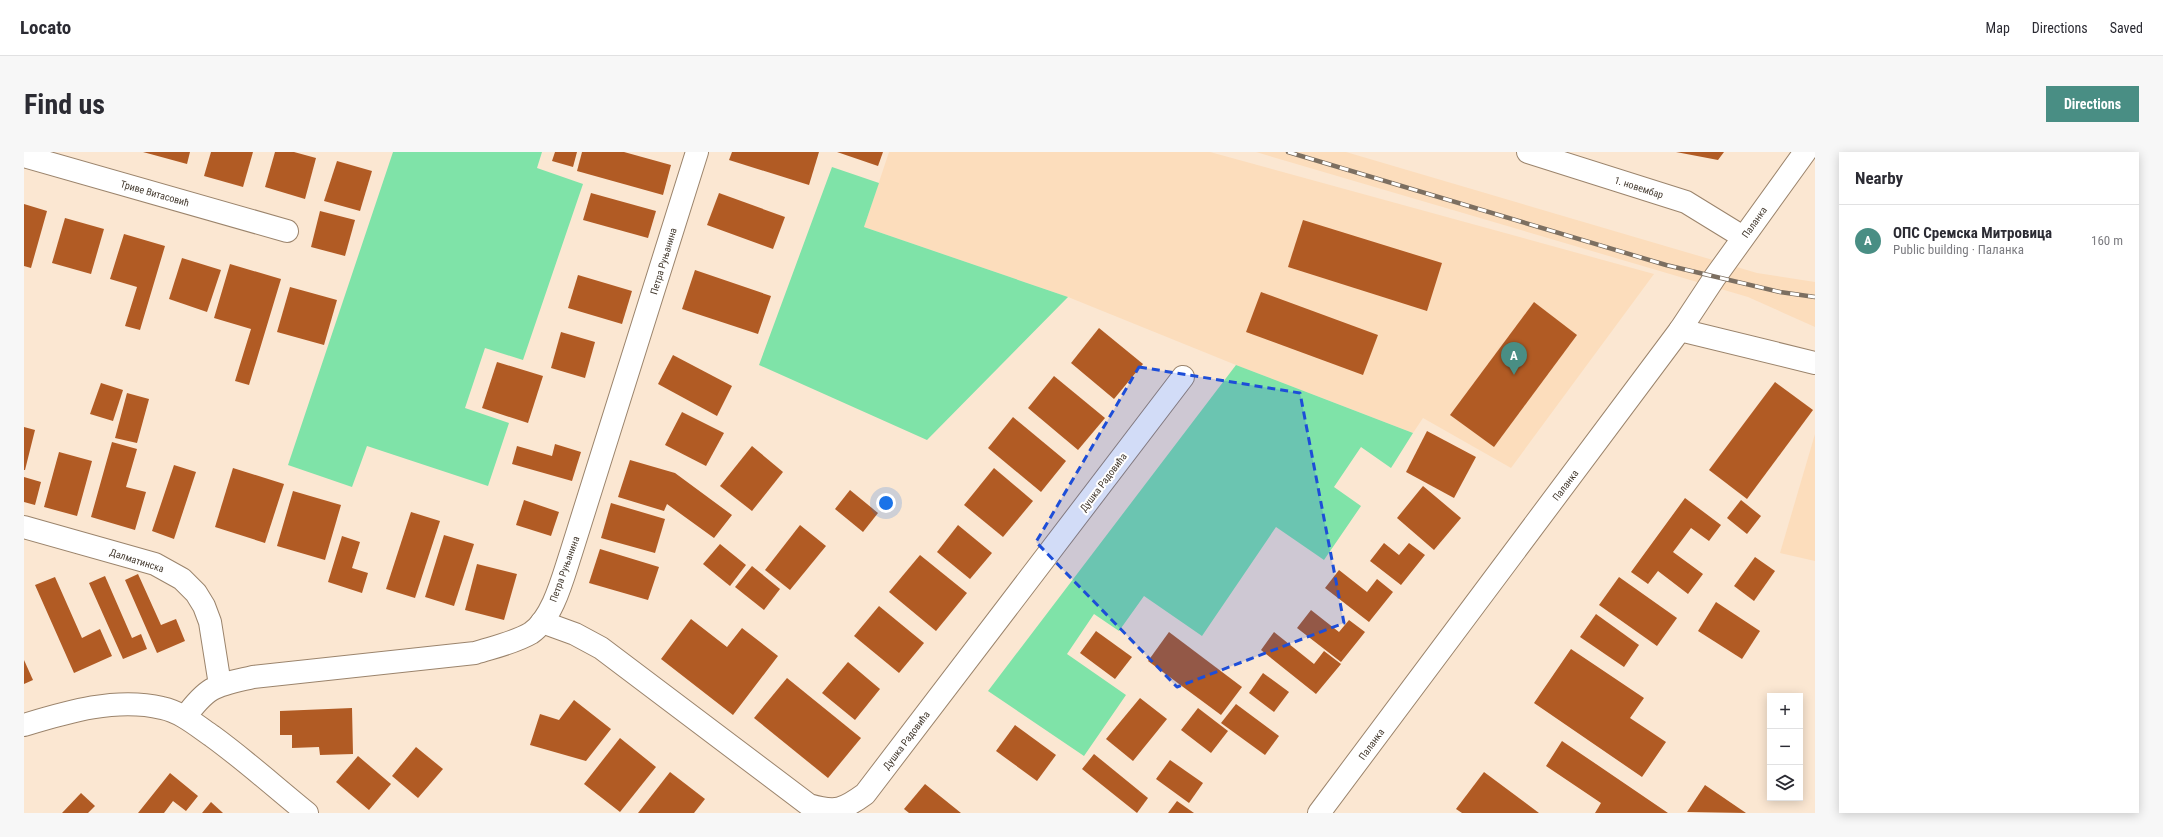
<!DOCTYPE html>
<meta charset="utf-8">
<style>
:root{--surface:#fff;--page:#f7f7f7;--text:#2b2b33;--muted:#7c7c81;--line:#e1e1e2;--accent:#498e84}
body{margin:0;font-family:"Roboto Condensed",sans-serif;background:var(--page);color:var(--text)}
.controls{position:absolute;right:12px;bottom:12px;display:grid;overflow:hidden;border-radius:0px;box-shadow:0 2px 10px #0003}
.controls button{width:36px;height:36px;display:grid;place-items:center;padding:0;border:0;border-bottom:1px solid var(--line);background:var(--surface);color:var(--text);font:20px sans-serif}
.you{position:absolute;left:862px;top:351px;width:14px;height:14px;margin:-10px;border:3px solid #fff;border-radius:50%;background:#1a73e8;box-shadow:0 0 0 6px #1a73e833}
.badge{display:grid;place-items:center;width:26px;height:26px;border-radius:50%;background:var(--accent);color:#fff;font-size:13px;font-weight:700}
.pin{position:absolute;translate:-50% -33px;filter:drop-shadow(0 1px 2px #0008)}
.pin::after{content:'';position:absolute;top:21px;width:14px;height:12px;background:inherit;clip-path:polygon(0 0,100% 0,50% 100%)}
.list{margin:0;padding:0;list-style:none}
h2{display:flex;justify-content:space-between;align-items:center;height:52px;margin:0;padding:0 16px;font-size:17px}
h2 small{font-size:13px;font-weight:400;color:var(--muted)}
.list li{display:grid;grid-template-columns:26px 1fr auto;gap:12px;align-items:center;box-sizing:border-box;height:72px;padding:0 16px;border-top:1px solid var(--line)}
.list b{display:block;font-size:15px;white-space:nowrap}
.list p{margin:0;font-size:13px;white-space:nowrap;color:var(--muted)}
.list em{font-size:13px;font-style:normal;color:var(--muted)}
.icon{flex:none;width:22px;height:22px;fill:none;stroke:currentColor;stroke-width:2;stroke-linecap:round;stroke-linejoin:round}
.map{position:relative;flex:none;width:1791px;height:661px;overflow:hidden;border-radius:0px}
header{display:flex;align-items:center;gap:24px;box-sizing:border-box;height:56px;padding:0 20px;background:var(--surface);border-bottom:1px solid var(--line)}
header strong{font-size:19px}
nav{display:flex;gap:22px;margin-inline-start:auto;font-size:14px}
.intro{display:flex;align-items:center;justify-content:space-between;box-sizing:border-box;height:96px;padding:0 24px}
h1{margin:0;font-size:28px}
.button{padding:10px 18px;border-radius:0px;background:var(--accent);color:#fff;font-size:14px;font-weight:700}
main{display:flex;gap:24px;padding:0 24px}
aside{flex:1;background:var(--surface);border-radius:0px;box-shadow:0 2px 10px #0003}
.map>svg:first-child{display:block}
.built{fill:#fcddbc}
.green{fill:#7fe3a8}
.building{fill:#b15b24}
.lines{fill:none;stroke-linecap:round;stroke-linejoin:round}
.minor-casing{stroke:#9b846c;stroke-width:24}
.major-casing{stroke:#9b846c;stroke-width:24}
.minor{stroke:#fff;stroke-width:22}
.major{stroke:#fff;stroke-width:22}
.rail-casing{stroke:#7c6f61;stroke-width:4.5}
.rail{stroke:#fff;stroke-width:3;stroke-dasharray:9;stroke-linecap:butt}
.marked{fill:#1d4ed8;fill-opacity:0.2;stroke:#1d4ed8;stroke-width:3;stroke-dasharray:8 5;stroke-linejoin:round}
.labels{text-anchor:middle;stroke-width:4;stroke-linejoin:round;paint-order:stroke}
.street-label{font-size:10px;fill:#453b30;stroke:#fff}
</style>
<header>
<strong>Locato</strong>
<nav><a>Map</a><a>Directions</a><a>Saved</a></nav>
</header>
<div class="intro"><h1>Find us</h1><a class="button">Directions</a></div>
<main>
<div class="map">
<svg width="1791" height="661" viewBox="0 0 1791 661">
<rect width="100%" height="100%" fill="#fbe7d2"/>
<g class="built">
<path d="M865,0H1186L1630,122L1487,316L1399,266L1389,281L1212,213L1044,145L840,75Z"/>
<path d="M1232,0H1322L1733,121L1791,130V175L1724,145Z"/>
<path d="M1791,282V409L1756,401Z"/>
</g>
<g class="green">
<path d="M369,0H518L513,16L559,32L499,208L461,196L441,256L485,271L464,334L343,294L328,335L264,313Z"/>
<path d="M808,15L855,31L840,75L1044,145L903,288L735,213Z"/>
<path d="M1212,213L1389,281L1367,316L1337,295L1310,335L1337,354L1300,408L1252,375L1178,484L1120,444L1095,479L1070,462L1043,502L1102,543L1060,604L964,539Z"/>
</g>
<g class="building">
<path d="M119,0H166L163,12Z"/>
<path d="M187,0H229L219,35L180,24Z"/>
<path d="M251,0H270L292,6L281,47L241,35Z"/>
<path d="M531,0H553L549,15L528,9Z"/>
<path d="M558,0H600L647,13L639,43L553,19Z"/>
<path d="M708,0H795L785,33L705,8Z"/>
<path d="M813,0H859L854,14Z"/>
<path d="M1652,0H1700L1694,8Z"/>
<path d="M313,9L348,19L336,59L300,49Z"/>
<path d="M567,41L632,59L624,86L559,68Z"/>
<path d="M695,41L761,65L749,97L683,73Z"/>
<path d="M0,52L23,59L7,116L0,114Z"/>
<path d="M296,59L331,68L321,104L287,95Z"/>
<path d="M41,66L80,77L67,122L28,111Z"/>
<path d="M1279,68L1418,111L1403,159L1264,115Z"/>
<path d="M100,82L141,94L116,178L101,174L113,135L86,127Z"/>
<path d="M158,106L197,118L183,160L145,147Z"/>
<path d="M206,112L257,127L225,233L211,229L227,177L190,166Z"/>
<path d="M671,118L747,144L734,182L658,157Z"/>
<path d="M554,123L608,139L598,172L544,156Z"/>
<path d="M266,135L313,148L300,193L253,180Z"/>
<path d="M1237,140L1354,183L1339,223L1222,180Z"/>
<path d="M1510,150L1553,183L1470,295L1426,263Z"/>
<path d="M1075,176L1119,212L1090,247L1047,211Z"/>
<path d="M537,180L571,190L561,226L527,216Z"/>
<path d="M649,203L708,234L693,264L634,232Z"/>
<path d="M473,210L519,224L504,271L458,256Z"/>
<path d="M1030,224L1081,266L1054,298L1004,256Z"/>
<path d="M1751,230L1789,258L1723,347L1685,318Z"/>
<path d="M77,231L99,238L89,269L66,262Z"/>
<path d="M103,241L125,247L113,291L91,286Z"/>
<path d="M658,260L700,281L682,314L641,293Z"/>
<path d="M989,265L1042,309L1017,340L964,296Z"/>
<path d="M0,275L11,278L1,318H0Z"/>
<path d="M1403,279L1452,305L1430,346L1382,320Z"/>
<path d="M88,290L113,297L102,335L122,340L111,378L67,365Z"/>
<path d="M531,292L557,300L548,329L488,312L493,294L528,304Z"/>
<path d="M728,294L759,320L728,359L696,334Z"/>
<path d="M35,300L68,309L53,364L20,355Z"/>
<path d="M606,308L651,321L708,363L690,386L643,352L640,359L594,345Z"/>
<path d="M150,313L172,320L150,387L128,379Z"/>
<path d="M209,316L260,332L241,391L191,375Z"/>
<path d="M970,316L1009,349L979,385L940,353Z"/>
<path d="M0,325L17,330L11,353L0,350Z"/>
<path d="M1399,334L1437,366L1410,398L1373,366Z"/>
<path d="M826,338L854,361L839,380L811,357Z"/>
<path d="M269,339L317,353L301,408L253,394Z"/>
<path d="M1661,346L1697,373L1685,389L1667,376L1649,400L1679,422L1664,442L1634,419L1624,432L1607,420Z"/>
<path d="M500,348L535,360L527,384L492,373Z"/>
<path d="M1717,348L1737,364L1723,382L1703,366Z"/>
<path d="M587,351L641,367L631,401L577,386Z"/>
<path d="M387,360L416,369L391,446L362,437Z"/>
<path d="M776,373L802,394L766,438L741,418Z"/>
<path d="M934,373L968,401L946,427L913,400Z"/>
<path d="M420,383L450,392L430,454L401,445Z"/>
<path d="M318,384L336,390L328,416L344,421L338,441L304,430Z"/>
<path d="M1360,391L1375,403L1385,391L1401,403L1377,433L1346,409Z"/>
<path d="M696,392L722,413L706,434L679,412Z"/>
<path d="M576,397L635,415L624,448L565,431Z"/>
<path d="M896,403L943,441L912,479L865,440Z"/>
<path d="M1731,405L1751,419L1730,449L1710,434Z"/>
<path d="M453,412L493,422L480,468L441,458Z"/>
<path d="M728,414L756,437L740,458L711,435Z"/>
<path d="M1315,418L1343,440L1353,427L1369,440L1345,470L1301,436Z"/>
<path d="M114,422L137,473L152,467L161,489L133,501L101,428Z"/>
<path d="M81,424L108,486L117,482L123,497L99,507L65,431Z"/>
<path d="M31,425L58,486L76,477L88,504L50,521L11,433Z"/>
<path d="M1595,425L1653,466L1633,494L1575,453Z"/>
<path d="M1692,450L1736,479L1718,507L1674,479Z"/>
<path d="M855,454L900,491L875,521L830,484Z"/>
<path d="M1287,458L1315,480L1325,468L1341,480L1317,510L1273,476Z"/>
<path d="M1572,462L1615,493L1600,515L1556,485Z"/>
<path d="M667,467L703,495L718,476L754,504L709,563L637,507Z"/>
<path d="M1072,479L1108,505L1091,527L1056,501Z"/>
<path d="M1145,480L1218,535L1197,563L1124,509Z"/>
<path d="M1250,480L1290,512L1300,499L1317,512L1292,542L1237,498Z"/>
<path d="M1547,497L1620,546L1606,566L1642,590L1618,625L1510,551Z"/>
<path d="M0,508L9,528L0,532Z"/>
<path d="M824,510L856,537L831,568L798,541Z"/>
<path d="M1239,521L1265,540L1250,560L1225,541Z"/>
<path d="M763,526L837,586L804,626L730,566Z"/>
<path d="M1116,546L1143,567L1109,609L1082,587Z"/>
<path d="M550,548L587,577L562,609L506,593L516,562L535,568Z"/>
<path d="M1212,552L1255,584L1241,603L1197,571Z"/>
<path d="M328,556L329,602L296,603L295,595L268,596V583H256V559Z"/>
<path d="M1174,556L1204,579L1187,601L1157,578Z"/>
<path d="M991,573L1032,603L1013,629L972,599Z"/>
<path d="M596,586L632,615L596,660L560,632Z"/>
<path d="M1538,589L1572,612L1644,661H1571L1577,651L1522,614Z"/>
<path d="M392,595L419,617L394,646L368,624Z"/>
<path d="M1070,602L1124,646L1113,661L1058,617Z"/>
<path d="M334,604L367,632L345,658L312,630Z"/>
<path d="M1146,608L1179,631L1165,651L1132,627Z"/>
<path d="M646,620L681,647L670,661H614Z"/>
<path d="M1460,620L1515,661H1438L1432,657Z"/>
<path d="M146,621L174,644L162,659L149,649L140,661H114Z"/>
<path d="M901,632L937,661H885L880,657Z"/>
<path d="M1681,633L1722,661L1663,660Z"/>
<path d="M57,641L71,654L64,661H38Z"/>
<path d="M1153,649L1170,661H1144Z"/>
<path d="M187,650L199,661H178Z"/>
</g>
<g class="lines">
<g class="minor-casing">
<g id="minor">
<path d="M1504,0L1662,50L1719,85"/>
<path d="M0,4L263,79"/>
<path d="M1656,178L1791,211"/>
<path d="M0,375L131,412L158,427L172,441L180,454L186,470L196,533"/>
<path d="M518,470L551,482L577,496L785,653C812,661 819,658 841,642L1159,225"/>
<path d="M161,565C185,533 191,534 229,525L451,501C470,495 490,491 507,481C529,466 539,425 547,401L673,0"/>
<path d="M0,573C43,560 92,545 138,556C157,560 172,573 188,584C221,608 251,635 283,661"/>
</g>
</g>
<g class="major-casing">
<path id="major" d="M1295,661L1656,178L1691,125L1781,0"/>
</g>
<use href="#minor" class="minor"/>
<use href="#major" class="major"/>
<g class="rail-casing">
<path id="rail" d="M1264,0L1642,113L1756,140L1791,145"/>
</g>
<use href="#rail" class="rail"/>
</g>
<path class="marked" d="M1115,215L1276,241L1320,471L1153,535L1012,390Z"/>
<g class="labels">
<g class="street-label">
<text transform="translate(1615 35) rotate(18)" y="4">1. новембар</text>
<text transform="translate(131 41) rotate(16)" y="4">Триве Витасовић</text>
<text transform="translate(1730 70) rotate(-55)" y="4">Паланка</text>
<text transform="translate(639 109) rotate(-73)" y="4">Петра Руњанина</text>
<text transform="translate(1079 330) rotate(-53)" y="4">Душка Радовића</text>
<text transform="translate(1541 333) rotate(-53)" y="4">Паланка</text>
<text transform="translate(113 408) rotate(18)" y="4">Далматинска</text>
<text transform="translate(540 417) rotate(-70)" y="4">Петра Руњанина</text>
<text transform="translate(882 588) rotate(-53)" y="4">Душка Радовића</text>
<text transform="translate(1347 592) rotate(-54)" y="4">Паланка</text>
</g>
</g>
</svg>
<div class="controls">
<button>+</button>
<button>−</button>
<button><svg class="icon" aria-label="layers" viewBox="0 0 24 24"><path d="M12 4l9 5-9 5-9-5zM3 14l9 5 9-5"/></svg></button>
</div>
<div class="you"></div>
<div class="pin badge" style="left:1490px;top:223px">A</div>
</div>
<aside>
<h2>Nearby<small></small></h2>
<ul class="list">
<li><span class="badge">A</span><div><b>ОПС Сремска Митровица</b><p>Public building · Паланка</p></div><em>160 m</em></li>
</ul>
</aside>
</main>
